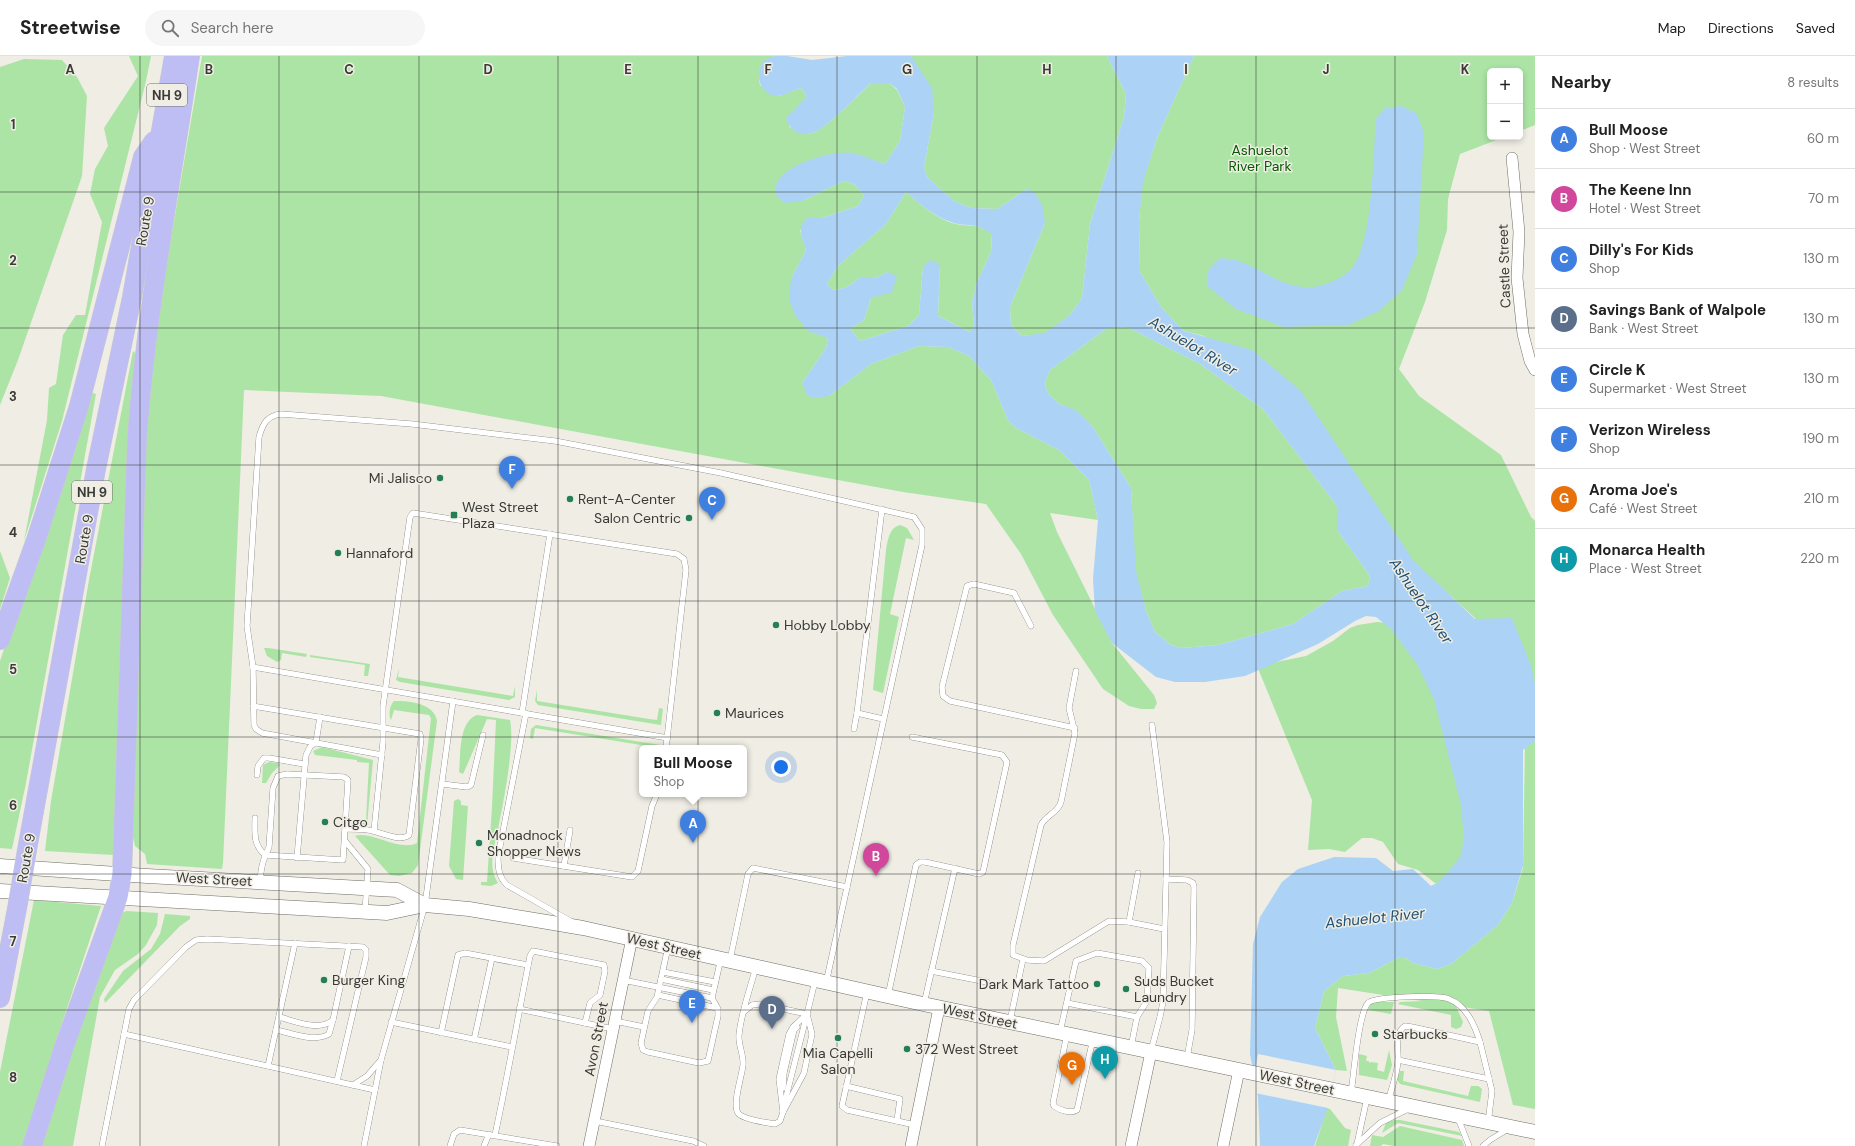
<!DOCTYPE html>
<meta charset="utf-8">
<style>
:root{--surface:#fff;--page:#f6f6f6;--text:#222;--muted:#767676;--line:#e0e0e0;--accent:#7c3aed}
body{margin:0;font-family:"DM Sans",sans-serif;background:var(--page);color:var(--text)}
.controls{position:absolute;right:12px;top:12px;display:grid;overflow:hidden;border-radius:6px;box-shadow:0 2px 6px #0003}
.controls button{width:36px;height:36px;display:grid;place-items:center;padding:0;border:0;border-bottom:1px solid var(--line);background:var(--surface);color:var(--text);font:20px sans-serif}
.you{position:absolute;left:781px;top:711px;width:14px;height:14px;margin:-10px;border:3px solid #fff;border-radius:50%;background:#1a73e8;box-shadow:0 0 0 6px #1a73e833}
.badge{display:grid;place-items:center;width:26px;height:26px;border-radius:50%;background:var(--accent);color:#fff;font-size:13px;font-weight:700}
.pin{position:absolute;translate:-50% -33px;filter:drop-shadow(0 1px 2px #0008)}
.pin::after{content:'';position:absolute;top:21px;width:14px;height:12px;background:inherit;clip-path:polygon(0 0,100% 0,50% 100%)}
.popup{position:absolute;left:639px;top:689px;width:108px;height:52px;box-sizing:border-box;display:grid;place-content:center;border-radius:6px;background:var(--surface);filter:drop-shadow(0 1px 3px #0005);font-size:13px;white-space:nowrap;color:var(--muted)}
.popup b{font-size:15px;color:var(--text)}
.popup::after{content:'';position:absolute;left:50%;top:100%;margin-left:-8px;border:8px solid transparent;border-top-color:var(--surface)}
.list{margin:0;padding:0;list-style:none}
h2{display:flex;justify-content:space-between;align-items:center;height:52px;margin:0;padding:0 16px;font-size:17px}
h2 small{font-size:13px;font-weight:400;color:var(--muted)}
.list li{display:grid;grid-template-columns:26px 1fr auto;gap:12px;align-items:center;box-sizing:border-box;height:60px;padding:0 16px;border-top:1px solid var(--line)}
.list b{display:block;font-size:15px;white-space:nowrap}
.list p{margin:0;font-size:13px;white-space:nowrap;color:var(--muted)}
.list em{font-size:13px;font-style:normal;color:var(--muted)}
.icon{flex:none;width:22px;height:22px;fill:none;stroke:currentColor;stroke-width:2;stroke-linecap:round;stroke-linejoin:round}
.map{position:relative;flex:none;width:1535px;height:1090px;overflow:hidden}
header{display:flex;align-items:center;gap:24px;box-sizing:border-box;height:56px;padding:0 20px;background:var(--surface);border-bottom:1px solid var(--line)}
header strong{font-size:19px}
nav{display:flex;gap:22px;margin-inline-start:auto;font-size:14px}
.search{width:280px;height:36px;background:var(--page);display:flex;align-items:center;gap:10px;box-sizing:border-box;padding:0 14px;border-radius:22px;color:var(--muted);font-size:15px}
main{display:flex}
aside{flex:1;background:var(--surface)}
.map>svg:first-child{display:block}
.green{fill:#abe4a5}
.water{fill:#acd3f5;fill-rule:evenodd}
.pier{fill:#efede4}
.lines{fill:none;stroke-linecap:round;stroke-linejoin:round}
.service-casing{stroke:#6f6d66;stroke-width:6}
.minor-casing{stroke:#6f6d66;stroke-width:12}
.tertiary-casing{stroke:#6f6d66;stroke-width:15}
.trunk-casing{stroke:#cccccb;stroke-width:20}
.service{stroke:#fff;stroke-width:5.5}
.minor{stroke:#fff;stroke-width:11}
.tertiary{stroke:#fff;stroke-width:14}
.trunk{stroke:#bebef4;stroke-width:19}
.trunk-bridge-casing{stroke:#cccccb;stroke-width:20;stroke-linecap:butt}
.trunk-bridge{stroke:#bebef4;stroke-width:19}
.grid{fill:none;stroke:#3a3a36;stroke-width:1;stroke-opacity:0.55}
.poi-dot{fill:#247f55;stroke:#efede4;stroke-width:1.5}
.labels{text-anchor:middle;stroke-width:3;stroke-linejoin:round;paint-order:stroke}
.shield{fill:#efede4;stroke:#70706a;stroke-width:1}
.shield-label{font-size:13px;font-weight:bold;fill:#3a3a36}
.park-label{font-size:14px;fill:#055900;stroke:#efede4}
.street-label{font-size:14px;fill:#3a3a36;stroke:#efede4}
.poi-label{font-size:14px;fill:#3a3a36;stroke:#efede4;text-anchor:start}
.water-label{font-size:15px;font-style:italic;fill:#1f5075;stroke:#efede4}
.grid-label{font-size:13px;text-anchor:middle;font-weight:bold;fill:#3a3a36;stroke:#efede4;stroke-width:3;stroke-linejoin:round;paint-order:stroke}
</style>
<header>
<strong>Streetwise</strong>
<div class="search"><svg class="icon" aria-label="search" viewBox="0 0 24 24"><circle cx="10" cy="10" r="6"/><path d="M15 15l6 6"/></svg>Search here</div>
<nav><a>Map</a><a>Directions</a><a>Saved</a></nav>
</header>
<main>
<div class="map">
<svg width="1535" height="1090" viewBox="0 0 1535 1090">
<rect width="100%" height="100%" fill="#efede4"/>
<g class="green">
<path d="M129,0H151L146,25L62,365L24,485L47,364L49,332L56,328L63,279L76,259H85L102,166L90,138L95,113L108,90L104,72L138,20Z"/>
<path d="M202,0H774C760,7 757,14 760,29L779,40L801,32L807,40L789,70C795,76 802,79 812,77C824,75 860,37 871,27H889L897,34L905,51L900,85L885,108L852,97L802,145L844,125L854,128L864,139L858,150L822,162H807L800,175L806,194L791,223L828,282L826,292L802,327L829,340L871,308L919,290L948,291L969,300L991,324L1008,364L1016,372L1059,394L1089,424L1098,464L1050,457L1057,476L1112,587L1154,639L1157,647L1154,653H1141L1129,650L1103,633L1053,559L1021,498L986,448L903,436L381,340L244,334L223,807L222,813L147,808L145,798L135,790L132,777L147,324Z"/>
<path d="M911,0H1107L1126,38L1124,61L1090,168L1082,242L1070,259L1045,278L1022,280L1011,269L1010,251L1045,167L1027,133L997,153L971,152L954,145L928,122L924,112L934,57Z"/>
<path d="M1194,0H1535V69L1520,75V15H1490V81H1504L1460,98L1448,143L1447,174L1425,246L1399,313L1419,340L1501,399L1531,461L1535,465V1053L1513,1049L1489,955L1456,950L1463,966L1461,971L1456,973L1451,971V959L1398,948L1400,946L1422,945L1338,932L1336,961L1347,1015L1336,1014L1315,972L1324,935L1343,920L1369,917L1400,901H1404L1413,907L1437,913L1451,908L1498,869L1512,847L1523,812L1525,685L1508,601L1474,561L1410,503L1204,280L1184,275L1161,251L1140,216L1139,165L1142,128L1157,82Z"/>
<path d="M24,3L62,4L77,21L87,40L82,120L18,304L0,349V11Z"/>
<path d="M906,136C920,148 934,161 952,167C969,172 978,166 992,178L991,196L977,226L972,246L974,270L970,276L938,260L940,209L923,211L919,259L908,270L860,285L850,273L864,264L871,242L888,216L875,222H859C850,230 845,233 833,234L827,228L838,210L886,168Z"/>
<path d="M1114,271L1129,272L1200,308L1263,353L1337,450V474L1370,520L1368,530L1342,535L1293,568L1218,589L1181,592L1171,589L1155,576L1146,555L1135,515L1131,432L1093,371L1076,355L1059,348L1047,336L1045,326L1050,314L1106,273Z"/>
<path d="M133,295L136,298L114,799L45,795L51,745L89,524Z"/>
<path d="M90,336L96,338L26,727L12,793L0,792V605Z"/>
<path d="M900,469L907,472L914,484L906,482L890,558L899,561L883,637L873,634L886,494C888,484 889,472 900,469Z"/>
<path d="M0,495L10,522L0,553Z"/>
<path d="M1377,566L1389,567L1425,592L1475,794L1439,830L1418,814L1398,808L1383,786L1372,782H1362L1345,796L1329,793L1308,794L1312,744L1257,610L1306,600L1333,585L1350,572L1358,569Z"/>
<path d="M264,592H268L307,598L306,601L282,597L281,604L277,606L267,600Z"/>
<path d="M310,599L370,608L368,620H364L365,609L310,601Z"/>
<path d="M399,612L398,621L513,640L515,630V641L509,644L400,626L396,624Z"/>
<path d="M537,634V645L649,663L657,664L659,652L663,653L661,669L538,649L535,645Z"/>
<path d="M394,645C410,645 434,647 437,665L418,809L412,817L399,820L390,819L355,780C370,774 399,796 417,787L431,662L429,659L394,654L391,664C388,659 390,649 394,645Z"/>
<path d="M477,659L510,664C515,687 504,743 499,768C496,787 486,809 498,827L491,830L481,829V826H487L492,751L496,664L487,663L464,716L463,718L459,716C461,699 458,666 477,659Z"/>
<path d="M536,669L660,689V692L535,672L533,683L530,682L531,673Z"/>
<path d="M322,691L373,704L367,769H357L355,766L357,764H366L369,707L357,706V704L315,699L313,695Z"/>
<path d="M269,706L278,707L280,709L272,717L266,727H262L263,709Z"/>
<path d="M458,743L461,745V749L468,750L463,824L456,823L449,810L454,745Z"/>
<path d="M34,844L101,850L51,1000L24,1090H0V1016Z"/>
<path d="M126,855L158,857L157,869L146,889L138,898L115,914L100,941L73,1090H39L119,859Z"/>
<path d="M165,858L190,860V863L180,870L105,947L104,943L123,915L151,893L160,878Z"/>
<path d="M1376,946H1394L1391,958L1368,954L1371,948Z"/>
<path d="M1389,994L1392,1009L1387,1024L1359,1019V998L1367,1000L1366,1005H1369V1007L1371,1006L1378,1007L1377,1014L1384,1016Z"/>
<path d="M1400,1015H1404L1403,1025L1468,1040L1471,1030H1478L1482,1033L1480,1046L1400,1028L1397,1024Z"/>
<path d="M1327,1052L1330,1053L1345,1072L1351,1074L1348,1090H1315Z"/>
<path d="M1394,1064H1400L1459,1076L1462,1080L1398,1067L1382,1077L1386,1067Z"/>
<path d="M1400,1070L1462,1084L1464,1090H1394L1383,1088L1381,1090H1370L1372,1079L1383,1081Z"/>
</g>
<g class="water">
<path d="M774,0H787L812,4L847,0H911L932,32L934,57L924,112L928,122L954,145L971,152L997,153L1027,133L1034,136L1042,148L1045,167L1010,251L1011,269L1022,280L1045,277L1070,259L1082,242L1090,168L1124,61L1126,38L1107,0H1194L1157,82L1143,126L1139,164L1140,216L1161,251L1184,275L1252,294L1301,335L1413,504L1475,563L1512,562L1531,610L1535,629V685L1523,694V810L1512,847L1498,869L1451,908L1437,913L1413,907L1404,901H1400L1369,917L1343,920L1324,935L1315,972L1336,1014L1327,1054L1314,1090H1260L1258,1041L1250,998L1253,888L1260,861L1282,826L1298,813L1334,801L1376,802L1393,815L1413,813L1431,830L1439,826L1460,802L1464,783L1461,749L1434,643L1417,608L1391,573L1376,561L1366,560L1355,565L1318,588L1245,620L1205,626H1175L1156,621L1112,587L1095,555L1093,523L1098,464L1089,424L1059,394L1016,372L1008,364L991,324L969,300L948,291L919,290L871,308L829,340L813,342L807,339L802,327L826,292L828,282L808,275L795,259L789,243L791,223L806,194C802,181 796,172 807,162H822L858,150L864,139L854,128L844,125L802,145L786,147L777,141C776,137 775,133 776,129C782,109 833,94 852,97C863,99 874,104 885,108L900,85L905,51L897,33L889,27H871C859,37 826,74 812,77C800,81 789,74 786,62L807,40L801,32C794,34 784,40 777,40C760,39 754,19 763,6C765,3 770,2 774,0ZM906,136C920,148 933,160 951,166C967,172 977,165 992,179L991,196L977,226L972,246L974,270L970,276L938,260L940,209L931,204L923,211L919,259L908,270L860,285L850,273L864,264L871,242L892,236L897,220L888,216L875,222H859C850,230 845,233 833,234L827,228L838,210L886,168ZM1115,271L1129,272L1200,308L1263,353L1337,450V474L1370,520L1368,530L1342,535L1293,568L1218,589L1181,592L1171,589L1155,576L1146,555L1136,515L1131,432L1093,371L1076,354L1059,348L1047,336L1045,326L1050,314L1106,273Z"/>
<path d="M1402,50L1417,58L1424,77L1417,198L1402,234L1379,255L1348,269L1284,271L1236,253L1207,230C1206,216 1209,210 1221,202C1226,203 1233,203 1239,205C1261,213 1278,228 1303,231C1319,233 1345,223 1354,209C1373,182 1373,99 1376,63L1385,52Z"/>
</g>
<path class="pier" d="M1258,998L1336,1014L1328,1052L1255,1037L1253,1025Z"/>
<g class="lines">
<g class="service-casing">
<g id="service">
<path d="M1031,570L1014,537L974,528L967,530L942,631L943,640L950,645L1075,672"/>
<path d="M253,611L668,682"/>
<path d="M1076,615L1069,652L1075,677L1061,746C1058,757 1046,759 1041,769L1013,889V899L1027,904L1044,905L1109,865L1129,866L1164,873"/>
<path d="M253,650L420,678L421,683L409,779C400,787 378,775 368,774C361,773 353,773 346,773"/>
<path d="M522,657L550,478"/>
<path d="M526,657L498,801C498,813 499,821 507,829L572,866"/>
<path d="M857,657L882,453"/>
<path d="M854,673L857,657L883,663"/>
<path d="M382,699L262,677L256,673L254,669L253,611L247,570L259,381C263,367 267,360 281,358L412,368L555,385L721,417L914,461L922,473V489L826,927"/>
<path d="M257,719L258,710L264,702H269L304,708"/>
<path d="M442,728L467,731L471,729L483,679"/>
<path d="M255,762C255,778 253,788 265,799L343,804L348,724L344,721L287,718L278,720L273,732L269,791C263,804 261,811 260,826"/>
<path d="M374,775L383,686V650L410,461L413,457L677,498L684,503L686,514L666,692"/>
<path d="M345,785L368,813L365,856"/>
<path d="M297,802L306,699L310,691L316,686L320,661"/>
<path d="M513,802L632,821L638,815L652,750L657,738"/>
<path d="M564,810L570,774"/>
<path d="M1166,823L1187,824L1193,827L1194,831L1192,974L1187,1002"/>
<path d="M1129,866L1138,817"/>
<path d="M668,891L657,941L648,955L641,987L643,994L648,996L699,1007L708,1005L718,960V953L712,942L721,902"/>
<path d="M730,904L748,818L753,812L847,831"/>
<path d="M756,911C750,933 741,957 739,979C738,989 744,999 743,1009C742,1020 732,1048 738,1057C742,1063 768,1067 775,1068L780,1065L783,1056L804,1017L812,978L807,958L815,925"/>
<path d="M931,915L987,926"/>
<path d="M663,916L715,926"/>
<path d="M661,923L713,934"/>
<path d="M623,924L712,942"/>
<path d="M867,936L842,1050L847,1054L915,1069"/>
<path d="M658,939L717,952"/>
<path d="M888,940L916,809L920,806H925L979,818L983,816L1007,706L1002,699L912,681"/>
<path d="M1067,947L1137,961L1131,991"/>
<path d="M924,948L955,812"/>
<path d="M519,953L613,973"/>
<path d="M745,955L752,949L760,948L807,958"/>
<path d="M279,961C295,965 319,976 333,964L349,890"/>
<path d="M615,965L644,971"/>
<path d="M1010,965L1023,903"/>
<path d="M391,966L512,991"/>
<path d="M276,974C292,977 314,987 329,978L333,964"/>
<path d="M1060,976L1076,905L1097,897L1142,905L1149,912L1147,945L1137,961"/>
<path d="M441,977L458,899L465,897L528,909"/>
<path d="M124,978L375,1034"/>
<path d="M1067,978L1053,1047L1054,1050C1059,1054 1071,1058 1077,1054L1093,983"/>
<path d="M474,984L492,902"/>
<path d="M1151,995L1160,961L1163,946L1167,786L1152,669"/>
<path d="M1398,1004L1489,1023"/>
<path d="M1062,1006L1083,1011L1085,1017"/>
<path d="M268,1010L295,887"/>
<path d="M353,1029L367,1020L381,1004"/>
<path d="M846,1030L900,1043L897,1065"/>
<path d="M783,1032L784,1017L794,974L797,971"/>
<path d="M1351,1037C1354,1019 1358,959 1368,947C1373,940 1440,939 1449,943C1467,950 1475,970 1480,986"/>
<path d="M1388,1045C1392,1032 1397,1018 1398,1005C1399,994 1393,978 1405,970L1412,971L1480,986L1492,1035L1488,1067"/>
<path d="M784,1049L807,958"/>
<path d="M783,1056L779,1023L789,978L793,971L807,958"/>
<path d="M1458,1062L1469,1090"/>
<path d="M595,1065L693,1085L704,1090"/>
<path d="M495,1079C508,1019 518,960 530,900L533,895L604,909L605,915L600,939L590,947L585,967"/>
<path d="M1357,1088L1367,1042"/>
<path d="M1356,1089L1380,1067L1408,1053"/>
<path d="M102,1090L129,953L134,944L186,891L196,884L207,883L363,891L366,894V901L337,1025"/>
<path d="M364,1090L381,1004L425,849L453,645"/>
<path d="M450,1090L454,1078L460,1074L557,1090"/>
<path d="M484,1090L489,1078"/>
<path d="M1483,1090L1490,1084L1508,1073"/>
</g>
</g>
<g class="minor-casing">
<g id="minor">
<path d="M1512,102L1519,176L1517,222L1523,278L1530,305L1535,314"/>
<path d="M589,1090L632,882"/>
<path d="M911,1090L939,952"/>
<path d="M1131,1090L1151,996"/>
<path d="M1223,1090L1239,1014"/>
</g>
</g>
<g class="tertiary-casing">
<g id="tertiary">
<path d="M0,810L147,820L397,834L425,849"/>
<path d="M0,835L387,857L425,849L469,853L583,872L923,948L1535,1076"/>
</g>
</g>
<g class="trunk-casing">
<g id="trunk">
<path d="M0,584L36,484L79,350L143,101L154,85"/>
<path d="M27,794L96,413L132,241L174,0"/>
<path d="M0,942L18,847"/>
<path d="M32,1090L64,991L118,841L122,818L137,383C146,254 171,128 190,0"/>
</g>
</g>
<use href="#service" class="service"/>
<use href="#minor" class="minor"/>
<use href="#tertiary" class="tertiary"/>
<use href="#trunk" class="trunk"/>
<g class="trunk-bridge-casing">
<path id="trunk-bridge" d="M18,847L27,794"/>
</g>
<use href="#trunk-bridge" class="trunk-bridge"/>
</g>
<path class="grid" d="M140,0V1090M279,0V1090M419,0V1090M558,0V1090M698,0V1090M837,0V1090M977,0V1090M1116,0V1090M1256,0V1090M1395,0V1090M0,136H1535M0,272H1535M0,409H1535M0,545H1535M0,681H1535M0,818H1535M0,954H1535"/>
<g class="poi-dot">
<circle cx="440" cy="422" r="4"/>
<circle cx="570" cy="443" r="4"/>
<rect x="450" y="455" width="8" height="8" rx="2"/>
<circle cx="689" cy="462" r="4"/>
<circle cx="338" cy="497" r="4"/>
<circle cx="776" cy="569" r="4"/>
<circle cx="717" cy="657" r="4"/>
<circle cx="325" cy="766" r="4"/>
<circle cx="479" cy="787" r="4"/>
<circle cx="324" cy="924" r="4"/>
<circle cx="1097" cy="928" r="4"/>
<circle cx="1126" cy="933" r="4"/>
<circle cx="1375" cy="978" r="4"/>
<circle cx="838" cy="982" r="4"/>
<circle cx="907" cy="993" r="4"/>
</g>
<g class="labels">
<g class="shield">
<rect x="147" y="28" width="40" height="22" rx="3"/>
<rect x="72" y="425" width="40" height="22" rx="3"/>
</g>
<g class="shield-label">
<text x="167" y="44">NH 9</text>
<text x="92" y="441">NH 9</text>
</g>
<g class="park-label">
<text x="1260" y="99">Ashuelot<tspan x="1260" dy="16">River Park</tspan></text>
</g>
<g class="street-label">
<text transform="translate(145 165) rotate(-80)" y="5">Route 9</text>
<text transform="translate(1504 210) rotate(-92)" y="5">Castle Street</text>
<text transform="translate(84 483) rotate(-80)" y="5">Route 9</text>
<text transform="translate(26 802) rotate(-80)" y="5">Route 9</text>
<text transform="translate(214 823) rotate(3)" y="5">West Street</text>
<text transform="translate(664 890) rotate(13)" y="5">West Street</text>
<text transform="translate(980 960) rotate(12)" y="5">West Street</text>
<text transform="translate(596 983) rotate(-79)" y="5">Avon Street</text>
<text transform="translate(1297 1026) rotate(12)" y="5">West Street</text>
</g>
<g class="poi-label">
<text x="432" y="427" text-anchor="end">Mi Jalisco</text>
<text x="578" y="448">Rent-A-Center</text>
<text x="462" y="456">West Street<tspan x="462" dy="16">Plaza</tspan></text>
<text x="681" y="467" text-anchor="end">Salon Centric</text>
<text x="346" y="502">Hannaford</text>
<text x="784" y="574">Hobby Lobby</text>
<text x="725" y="662">Maurices</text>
<text x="333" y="771">Citgo</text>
<text x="487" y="784">Monadnock<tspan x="487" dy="16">Shopper News</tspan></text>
<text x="332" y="929">Burger King</text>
<text x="1134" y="930">Suds Bucket<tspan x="1134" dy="16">Laundry</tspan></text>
<text x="1089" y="933" text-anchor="end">Dark Mark Tattoo</text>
<text x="1383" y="983">Starbucks</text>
<text x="915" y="998">372 West Street</text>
<text x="838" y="1002" text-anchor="middle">Mia Capelli<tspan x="838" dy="16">Salon</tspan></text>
</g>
<g class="water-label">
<text transform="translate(1193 290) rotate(31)" y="5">Ashuelot River</text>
<text transform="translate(1421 545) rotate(56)" y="5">Ashuelot River</text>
<text transform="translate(1375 862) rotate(-6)" y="5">Ashuelot River</text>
</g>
</g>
<g class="grid-label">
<text x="70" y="18">A</text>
<text x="209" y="18">B</text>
<text x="349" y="18">C</text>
<text x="488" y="18">D</text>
<text x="628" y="18">E</text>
<text x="768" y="18">F</text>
<text x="907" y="18">G</text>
<text x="1047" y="18">H</text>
<text x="1186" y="18">I</text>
<text x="1326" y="18">J</text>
<text x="1465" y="18">K</text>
<text x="13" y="73">1</text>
<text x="13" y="209">2</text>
<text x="13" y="345">3</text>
<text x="13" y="481">4</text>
<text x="13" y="618">5</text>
<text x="13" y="754">6</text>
<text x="13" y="890">7</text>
<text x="13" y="1026">8</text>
</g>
</svg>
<div class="controls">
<button>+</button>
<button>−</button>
</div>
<div class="you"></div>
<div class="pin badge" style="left:693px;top:787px;background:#3f7fe0">A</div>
<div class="popup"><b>Bull Moose</b>Shop</div>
<div class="pin badge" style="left:876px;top:820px;background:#d1479c">B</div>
<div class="pin badge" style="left:712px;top:464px;background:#3f7fe0">C</div>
<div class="pin badge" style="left:772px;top:973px;background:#5c6f8a">D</div>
<div class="pin badge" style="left:692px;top:967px;background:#3f7fe0">E</div>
<div class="pin badge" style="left:512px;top:433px;background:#3f7fe0">F</div>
<div class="pin badge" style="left:1072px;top:1029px;background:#e8710a">G</div>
<div class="pin badge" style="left:1105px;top:1023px;background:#0f9aa8">H</div>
</div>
<aside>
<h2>Nearby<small>8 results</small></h2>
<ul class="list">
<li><span class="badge" style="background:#3f7fe0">A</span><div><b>Bull Moose</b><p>Shop · West Street</p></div><em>60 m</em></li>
<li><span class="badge" style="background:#d1479c">B</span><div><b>The Keene Inn</b><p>Hotel · West Street</p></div><em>70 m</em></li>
<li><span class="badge" style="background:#3f7fe0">C</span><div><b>Dilly's For Kids</b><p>Shop</p></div><em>130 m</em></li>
<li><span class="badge" style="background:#5c6f8a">D</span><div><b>Savings Bank of Walpole</b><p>Bank · West Street</p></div><em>130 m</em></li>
<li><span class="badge" style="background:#3f7fe0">E</span><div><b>Circle K</b><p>Supermarket · West Street</p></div><em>130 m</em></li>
<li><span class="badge" style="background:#3f7fe0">F</span><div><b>Verizon Wireless</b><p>Shop</p></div><em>190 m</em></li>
<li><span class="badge" style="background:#e8710a">G</span><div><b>Aroma Joe's</b><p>Café · West Street</p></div><em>210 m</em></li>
<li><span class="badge" style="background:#0f9aa8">H</span><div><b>Monarca Health</b><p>Place · West Street</p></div><em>220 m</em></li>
</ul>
</aside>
</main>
